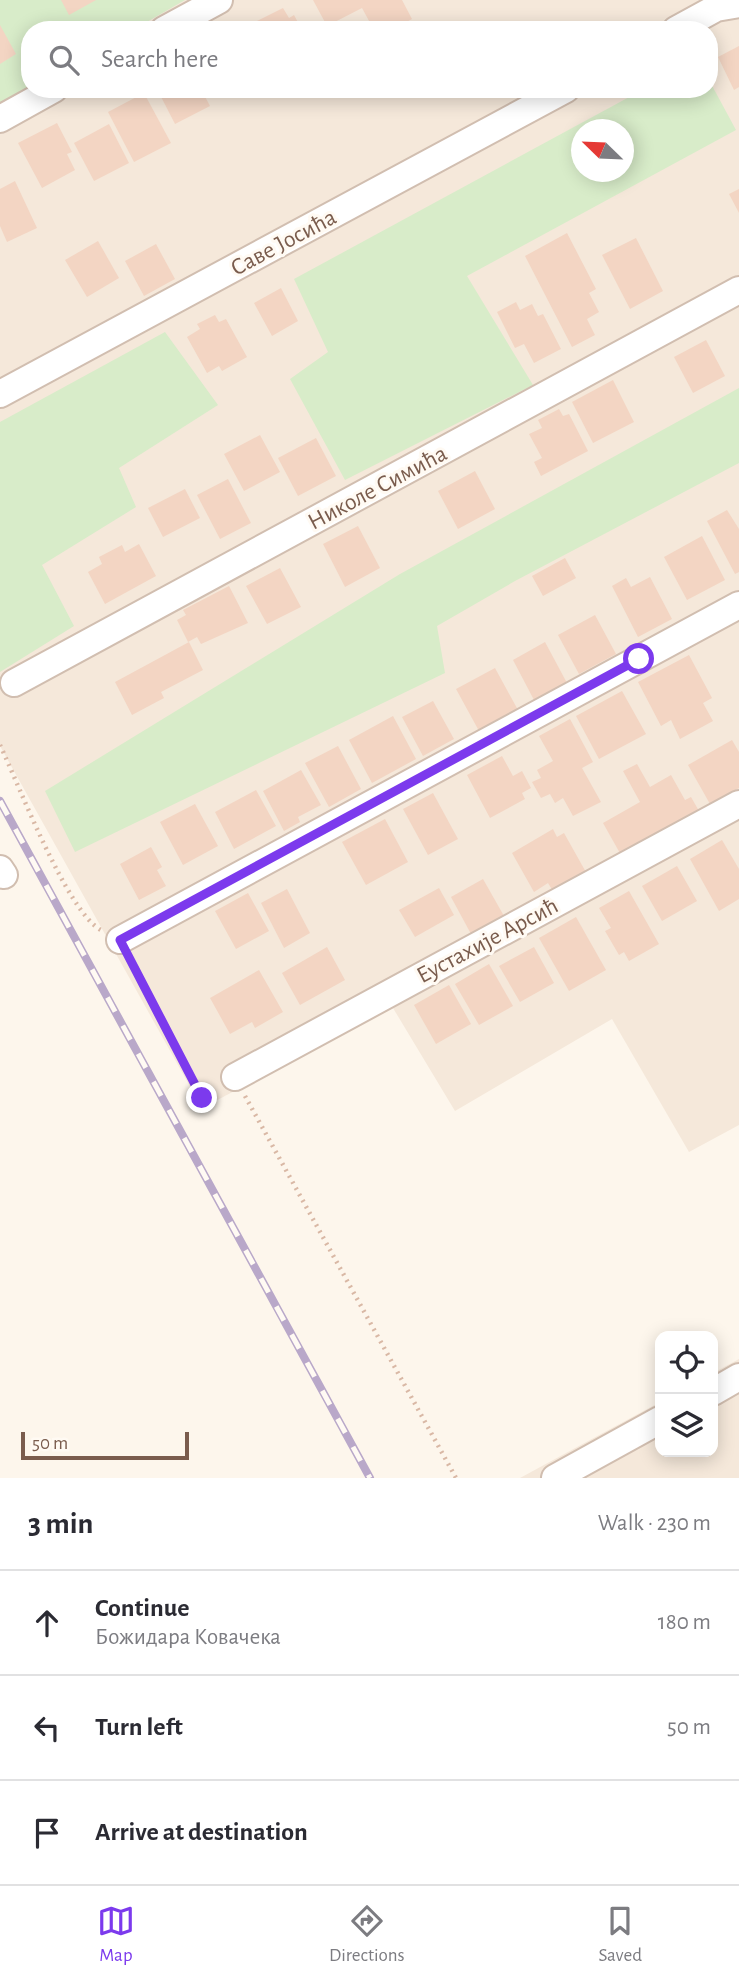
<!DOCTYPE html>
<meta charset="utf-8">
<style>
:root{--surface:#fff;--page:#f2f2f3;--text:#2b2b33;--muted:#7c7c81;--line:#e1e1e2;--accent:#7c3aed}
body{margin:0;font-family:"Alegreya Sans",sans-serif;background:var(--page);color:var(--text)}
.controls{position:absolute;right:21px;bottom:21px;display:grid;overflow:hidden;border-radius:14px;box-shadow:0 4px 18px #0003}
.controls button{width:63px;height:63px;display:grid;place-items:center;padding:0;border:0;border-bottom:2px solid var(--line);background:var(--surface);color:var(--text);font:35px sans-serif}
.compass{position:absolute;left:571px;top:119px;width:63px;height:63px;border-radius:50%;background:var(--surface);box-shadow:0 4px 18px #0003;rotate:293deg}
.scale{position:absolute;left:21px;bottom:18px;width:168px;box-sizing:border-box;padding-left:7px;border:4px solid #7a5c4d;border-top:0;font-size:19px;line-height:24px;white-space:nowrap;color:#7a5c4d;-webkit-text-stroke:5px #fffaf3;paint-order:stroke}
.stop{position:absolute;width:21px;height:21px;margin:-16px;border:5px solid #7c3aed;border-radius:50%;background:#fff}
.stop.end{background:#7c3aed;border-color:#fff;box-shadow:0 2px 7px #0008}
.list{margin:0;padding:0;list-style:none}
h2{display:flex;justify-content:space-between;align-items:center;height:91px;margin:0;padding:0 28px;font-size:30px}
h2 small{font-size:23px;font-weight:400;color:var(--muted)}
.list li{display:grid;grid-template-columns:46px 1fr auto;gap:21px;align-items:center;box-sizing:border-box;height:105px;padding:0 28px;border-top:2px solid var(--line)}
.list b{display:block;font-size:26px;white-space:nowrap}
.list p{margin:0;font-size:23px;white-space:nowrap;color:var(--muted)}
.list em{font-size:23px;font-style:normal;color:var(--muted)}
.icon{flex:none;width:38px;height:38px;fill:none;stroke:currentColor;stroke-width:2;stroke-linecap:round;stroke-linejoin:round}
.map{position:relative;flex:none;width:739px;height:1478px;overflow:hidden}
.search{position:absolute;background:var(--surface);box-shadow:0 4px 18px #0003;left:21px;right:21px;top:21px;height:77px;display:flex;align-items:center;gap:18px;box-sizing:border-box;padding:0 24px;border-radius:28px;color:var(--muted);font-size:26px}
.sheet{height:406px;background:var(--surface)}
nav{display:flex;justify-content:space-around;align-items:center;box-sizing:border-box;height:98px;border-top:2px solid var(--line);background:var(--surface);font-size:19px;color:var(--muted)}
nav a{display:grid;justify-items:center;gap:4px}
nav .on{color:var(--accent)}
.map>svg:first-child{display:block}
.residential{fill:#f5e8da;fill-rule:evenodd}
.green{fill:#d8ecc9;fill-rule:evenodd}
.building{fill:#f3d5c3}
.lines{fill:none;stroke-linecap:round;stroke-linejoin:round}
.minor-casing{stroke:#d1beb0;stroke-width:30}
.path{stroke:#d9b8a5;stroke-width:4.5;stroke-dasharray:2 5;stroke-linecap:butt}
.minor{stroke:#fff;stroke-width:26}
.rail-casing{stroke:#b9a8c9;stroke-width:8}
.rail{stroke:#fffaf3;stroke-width:5;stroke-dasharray:16;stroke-linecap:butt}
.route{stroke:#7c3aed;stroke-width:9}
.labels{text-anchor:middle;stroke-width:6;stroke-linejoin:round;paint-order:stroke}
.street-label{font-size:24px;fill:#7a5c4d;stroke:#fffaf3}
</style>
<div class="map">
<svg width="739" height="1478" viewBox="0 0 739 1478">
<rect width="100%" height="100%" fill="#fdf6ec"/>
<g class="residential">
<path d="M0,0H739V1125L689,1152L612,1019L455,1111L393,1008L202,1108L0,746ZM30,30H709V89H30ZM582,130H624V172H582Z"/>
<path d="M739,1359V1478H520L660,1402V1452H713V1373Z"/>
</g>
<g class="green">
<path d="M0,0H185L133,30H30V88L0,103Z"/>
<path d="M709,80L736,130L467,276L533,385L345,480L290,379L328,352L294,279L644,89H709ZM582,130H624V172H582Z"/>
<path d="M165,332L218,405L119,468L136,507L42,565L74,626L0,672V422Z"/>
<path d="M739,388V463L515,581L437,626L445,673L75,852L45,791L400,574Z"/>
</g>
<g class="building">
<path d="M61,0H96L69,15Z"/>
<path d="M313,0H402L412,19L392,30H374L362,8L327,26Z"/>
<path d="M283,8L289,18L294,15L302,30H239Z"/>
<path d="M0,25L16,54L0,64Z"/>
<path d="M739,46V87L734,90L718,57Z"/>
<path d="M157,89H201L210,106L175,124Z"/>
<path d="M144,93L171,143L134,162L108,112Z"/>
<path d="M57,123L72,152L67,154L75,170L42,188L18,143Z"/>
<path d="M109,124L129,163L94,181L74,143Z"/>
<path d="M15,181L37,228L7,242L0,226V189Z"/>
<path d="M739,189V213L729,194Z"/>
<path d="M567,233L596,289L589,293L599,312L587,319L595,335L572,347L525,256Z"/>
<path d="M636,238L663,291L630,309L602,255Z"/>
<path d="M98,241L119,278L87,297L65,260Z"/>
<path d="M156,244L175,279L144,296L125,261Z"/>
<path d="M281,288L298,321L272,336L254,303Z"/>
<path d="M516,302L520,310L532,304L538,316L543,314L561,349L534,363L524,344L515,348L497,312Z"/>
<path d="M215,315L219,322L226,319L247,357L222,371L219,366L207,373L187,337L200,329L197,324Z"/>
<path d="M706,340L725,376L693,393L674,357Z"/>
<path d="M613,380L634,422L593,443L572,402Z"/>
<path d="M559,409L563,416L569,414L588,451L541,476L534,462L542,458L529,434L542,428L538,420Z"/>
<path d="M260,435L280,472L244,491L224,454Z"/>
<path d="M316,438L336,476L298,496L278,458Z"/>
<path d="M475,471L495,509L458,529L438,491Z"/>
<path d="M228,479L251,523L220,539L197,495Z"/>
<path d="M185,489L200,518L163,537L148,508Z"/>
<path d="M727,510L739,529V572L735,574L707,521Z"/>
<path d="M358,526L380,568L345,587L323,544Z"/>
<path d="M702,536L725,580L687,600L664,557Z"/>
<path d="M139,544L156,576L105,604L88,572L102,564L99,557L122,545L125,552Z"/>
<path d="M565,558L576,578L543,596L532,576Z"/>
<path d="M280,568L301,607L267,624L246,586Z"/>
<path d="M650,577L672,619L638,637L612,586L626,578L631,587Z"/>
<path d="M229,586L248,623L201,644L197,637L188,642L177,620L186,615L183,610Z"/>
<path d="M595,615L616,654L579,674L558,635Z"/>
<path d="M189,642L203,670L161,692L164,698L132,715L115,682Z"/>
<path d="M545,642L567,683L534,700L513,660Z"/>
<path d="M689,655L712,698L703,703L713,721L680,739L671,720L661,726L638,682Z"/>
<path d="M495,668L518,710L479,731L456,689Z"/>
<path d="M622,691L646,734L599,759L576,716Z"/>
<path d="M433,701L454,739L423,756L402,717Z"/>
<path d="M393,716L416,759L372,783L349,740Z"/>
<path d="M570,719L593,762L582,768L601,802L573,816L563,798L555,803L550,794L541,798L532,782L541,778L537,770L553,761L539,736Z"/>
<path d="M732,740L739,752V788L710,804L688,765Z"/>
<path d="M338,746L361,789L329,807L305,763Z"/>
<path d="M502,756L513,776L522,771L531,788L522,793L525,799L490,818L467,775Z"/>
<path d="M637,764L650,787L671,775L685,800L691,797L699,811L621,855L603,823L640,802L623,771Z"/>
<path d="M301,770L321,805L298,817L300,822L284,831L263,791Z"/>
<path d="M256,790L276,826L234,849L215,812Z"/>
<path d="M433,793L458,839L428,855L403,809Z"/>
<path d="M195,804L218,846L183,865L160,822Z"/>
<path d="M385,819L408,862L366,885L342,842Z"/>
<path d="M553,829L557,837L564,833L587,874L554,893L548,883L534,892L512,853Z"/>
<path d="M722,840L739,869V899L719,911L690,859Z"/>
<path d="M151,847L162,867L157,870L166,886L139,900L120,864Z"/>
<path d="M677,866L697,901L662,921L642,886Z"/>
<path d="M483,879L504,916L471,934L451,897Z"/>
<path d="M439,888L454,915L415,937L399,910Z"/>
<path d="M287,889L310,933L284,948L261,903Z"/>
<path d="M629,891L659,944L629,961L624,952L619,955L605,931L611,928L599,908Z"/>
<path d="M248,893L269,931L236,949L215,911Z"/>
<path d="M576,917L606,970L569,991L539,938Z"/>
<path d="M327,947L345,980L300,1005L282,973Z"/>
<path d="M534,947L554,983L520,1002L499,966Z"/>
<path d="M489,964L513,1006L479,1025L455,984Z"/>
<path d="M259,970L283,1012L255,1028L252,1022L230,1034L210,998Z"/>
<path d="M449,985L471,1024L436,1044L414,1005Z"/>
</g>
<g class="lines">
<g class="minor-casing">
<g id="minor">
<path d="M164,30L219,0"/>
<path d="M676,30L716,8L739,4"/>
<path d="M0,119L54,89"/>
<path d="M0,394L566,89"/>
<path d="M14,683L739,290"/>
<path d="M0,869L4,875"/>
<path d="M120,940L739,605"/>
<path d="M235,1077L739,804"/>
<path d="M713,1392L739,1377"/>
<path d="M555,1478L660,1420"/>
</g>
</g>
<g class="path">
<path d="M0,745C19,785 67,912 101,930"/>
<path d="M130,960L202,1098L216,1089"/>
<path d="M245,1096L456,1478"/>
</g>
<use href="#minor" class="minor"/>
<g class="rail-casing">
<path id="rail" d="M0,801L370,1478"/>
</g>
<use href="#rail" class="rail"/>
</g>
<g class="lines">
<path class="route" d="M202,1098L120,940L639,659"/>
</g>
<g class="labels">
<g class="street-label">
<text transform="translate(283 242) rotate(-28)" y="8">Саве Јосића</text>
<text transform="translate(377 487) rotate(-28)" y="8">Николе Симића</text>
<text transform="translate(487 940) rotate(-28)" y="8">Еустахије Арсић</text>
</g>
</g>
</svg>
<div class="controls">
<button><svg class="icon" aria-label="locate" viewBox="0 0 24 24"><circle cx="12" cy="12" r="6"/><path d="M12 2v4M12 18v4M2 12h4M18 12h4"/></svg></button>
<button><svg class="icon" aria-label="layers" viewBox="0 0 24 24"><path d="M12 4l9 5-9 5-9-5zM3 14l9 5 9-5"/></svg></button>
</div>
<svg class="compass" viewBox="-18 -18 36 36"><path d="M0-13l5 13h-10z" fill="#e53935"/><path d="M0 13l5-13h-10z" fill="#7c7c81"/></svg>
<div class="scale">50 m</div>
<div class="stop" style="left:639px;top:659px"></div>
<div class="stop end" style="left:202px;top:1098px"></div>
<div class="search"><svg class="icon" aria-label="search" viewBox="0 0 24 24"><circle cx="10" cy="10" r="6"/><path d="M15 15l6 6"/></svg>Search here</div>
</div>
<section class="sheet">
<h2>3 min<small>Walk · 230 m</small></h2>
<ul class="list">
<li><svg class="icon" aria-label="ahead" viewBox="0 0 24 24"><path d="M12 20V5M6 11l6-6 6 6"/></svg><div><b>Continue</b><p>Божидара Ковачека</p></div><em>180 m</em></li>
<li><svg class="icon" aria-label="left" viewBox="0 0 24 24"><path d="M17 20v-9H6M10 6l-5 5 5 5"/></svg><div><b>Turn left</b></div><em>50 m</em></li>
<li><svg class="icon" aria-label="arrive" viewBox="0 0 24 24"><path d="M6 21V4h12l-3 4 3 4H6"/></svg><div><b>Arrive at destination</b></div></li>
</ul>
</section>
<nav>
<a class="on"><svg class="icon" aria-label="map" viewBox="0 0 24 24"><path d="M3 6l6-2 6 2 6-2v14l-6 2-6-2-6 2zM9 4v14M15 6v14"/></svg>Map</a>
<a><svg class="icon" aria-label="directions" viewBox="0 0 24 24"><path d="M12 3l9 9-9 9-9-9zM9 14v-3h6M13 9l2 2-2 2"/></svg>Directions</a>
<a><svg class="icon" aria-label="saved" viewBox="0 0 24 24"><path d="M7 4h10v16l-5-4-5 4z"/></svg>Saved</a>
</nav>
